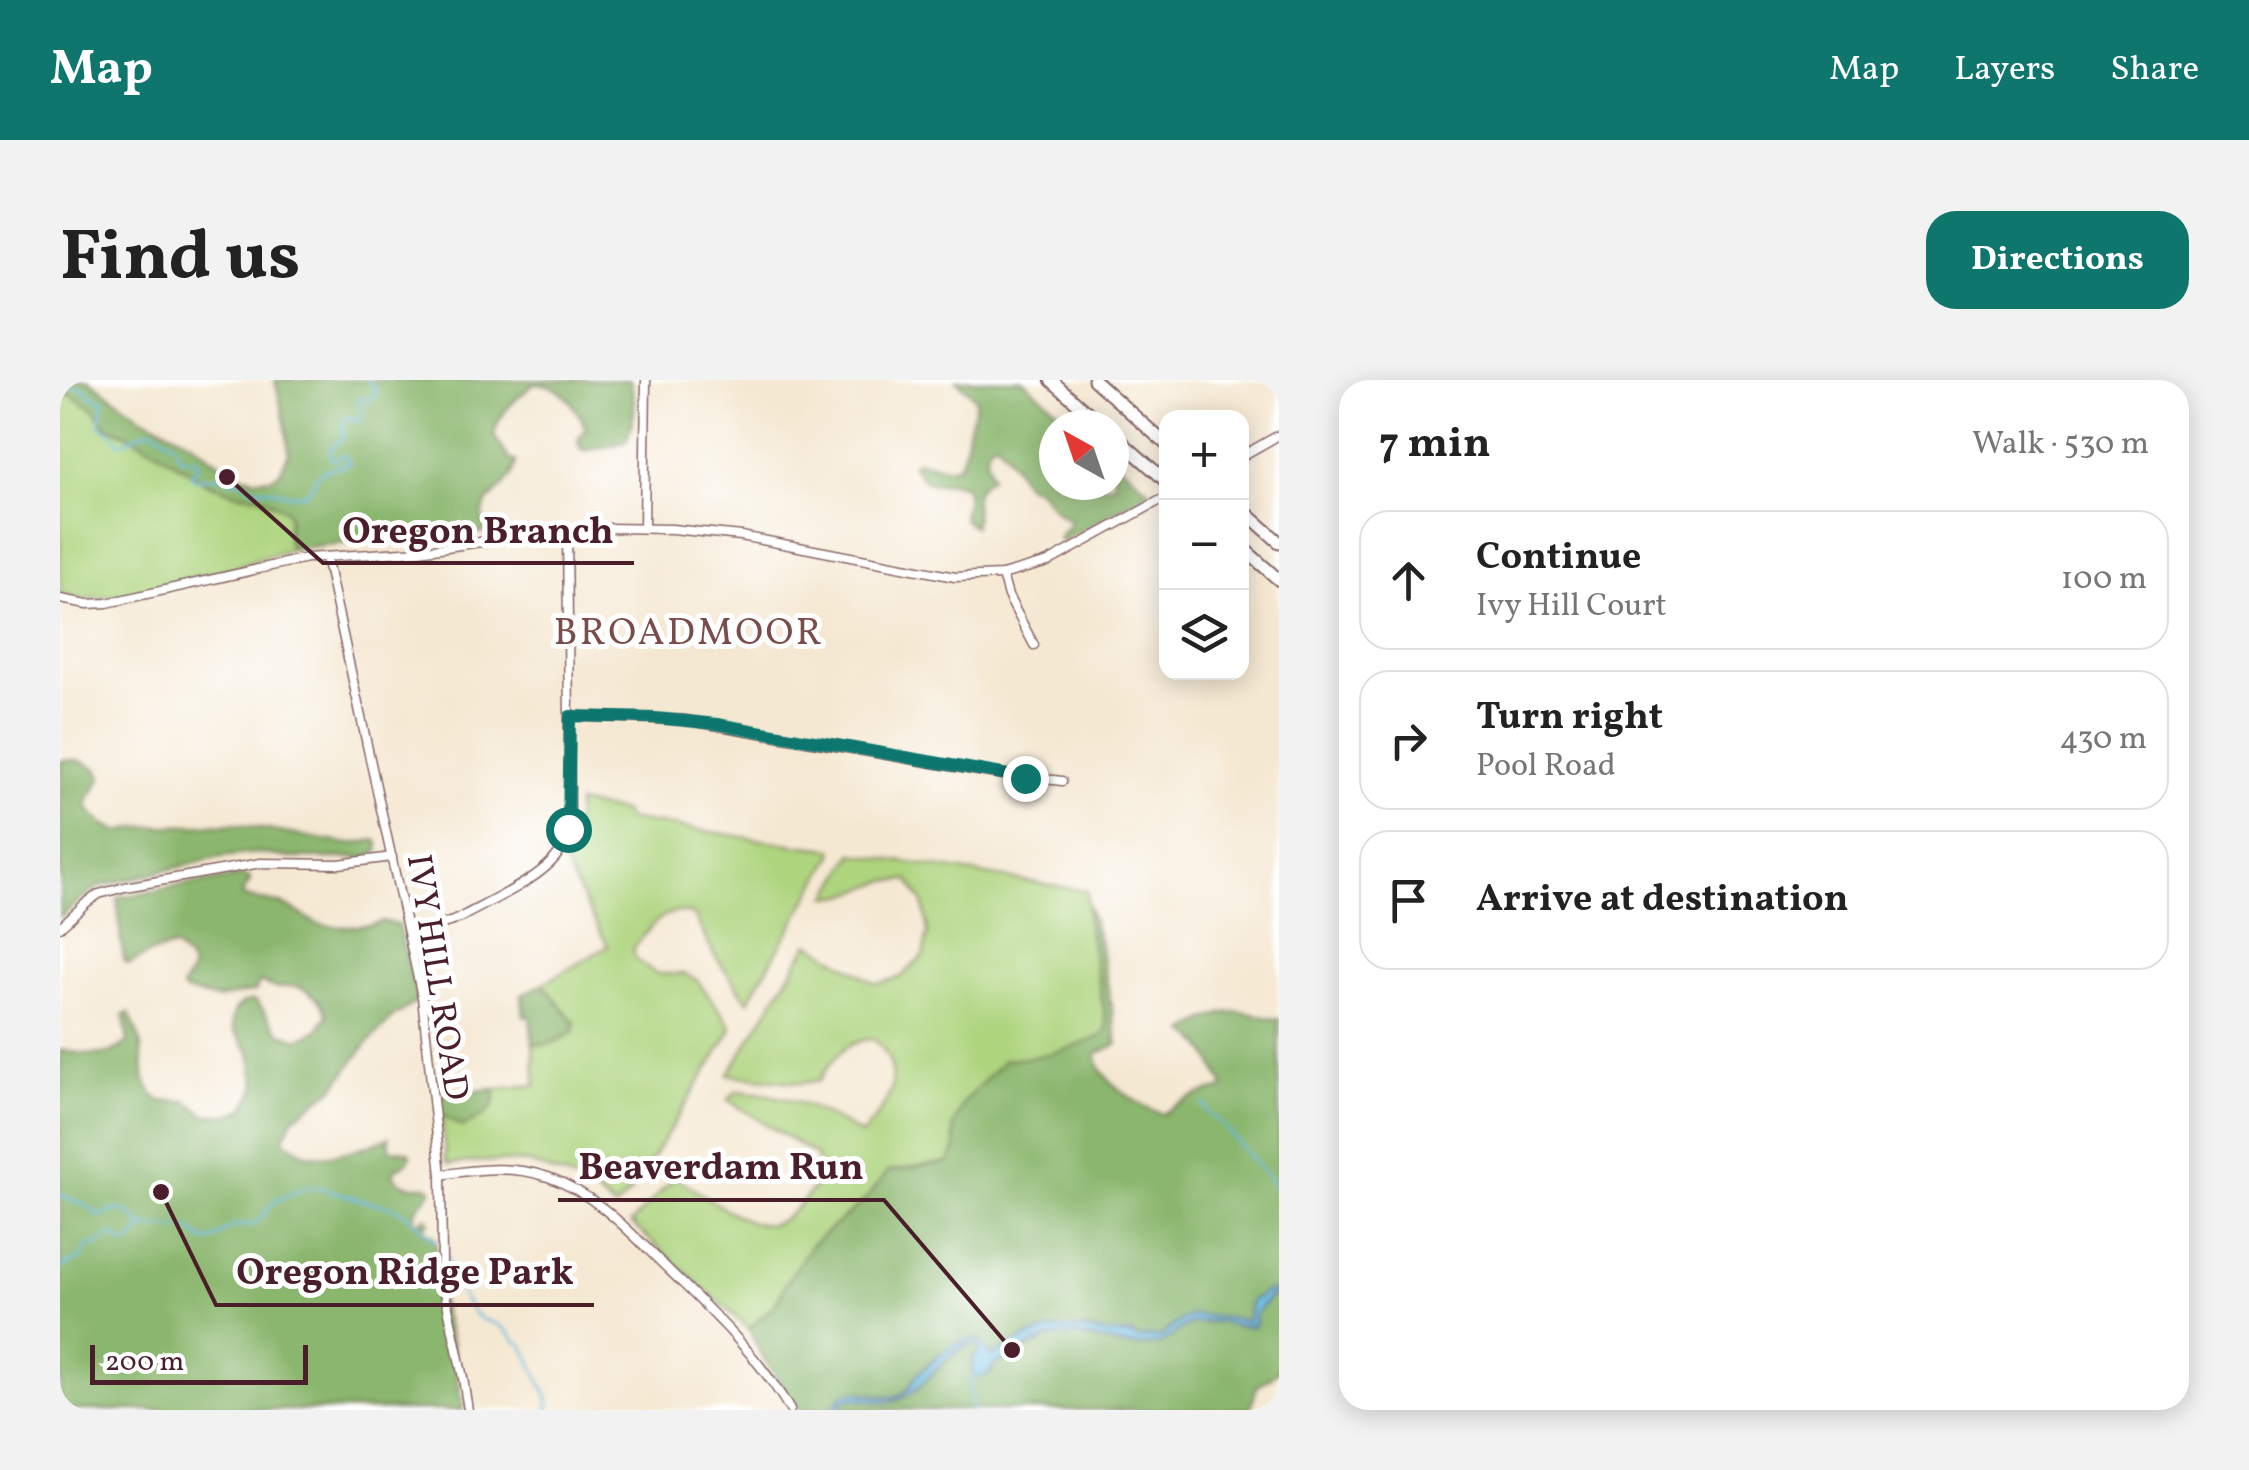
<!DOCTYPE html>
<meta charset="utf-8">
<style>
:root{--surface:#fff;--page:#f2f2f2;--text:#222;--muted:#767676;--line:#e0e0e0;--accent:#0f766e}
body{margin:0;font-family:Vollkorn,serif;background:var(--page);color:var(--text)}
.controls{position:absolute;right:30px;top:30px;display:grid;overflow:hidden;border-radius:20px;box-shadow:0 5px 25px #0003}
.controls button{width:90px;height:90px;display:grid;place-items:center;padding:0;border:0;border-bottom:2px solid var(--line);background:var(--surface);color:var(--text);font:50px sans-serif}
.compass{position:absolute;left:979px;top:30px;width:90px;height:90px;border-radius:50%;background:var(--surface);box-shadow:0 5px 25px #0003;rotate:320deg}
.scale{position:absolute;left:30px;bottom:25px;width:218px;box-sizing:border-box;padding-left:10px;border:5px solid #4a1f2b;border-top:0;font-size:28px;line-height:35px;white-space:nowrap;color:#4a1f2b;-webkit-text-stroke:8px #fff;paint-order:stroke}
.stop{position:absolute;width:30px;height:30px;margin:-22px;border:8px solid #0f766e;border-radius:50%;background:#fff}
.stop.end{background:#0f766e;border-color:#fff;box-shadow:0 2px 10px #0008}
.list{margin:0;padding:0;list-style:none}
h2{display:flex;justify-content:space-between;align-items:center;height:130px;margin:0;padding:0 40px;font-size:42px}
h2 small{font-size:32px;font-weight:400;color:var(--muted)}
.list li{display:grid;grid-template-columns:65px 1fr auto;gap:30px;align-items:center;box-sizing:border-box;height:140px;margin:0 20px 20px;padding:0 20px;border:2px solid var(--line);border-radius:30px}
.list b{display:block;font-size:38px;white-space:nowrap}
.list p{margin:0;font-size:32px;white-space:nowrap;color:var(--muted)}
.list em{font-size:32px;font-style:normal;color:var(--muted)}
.icon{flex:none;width:55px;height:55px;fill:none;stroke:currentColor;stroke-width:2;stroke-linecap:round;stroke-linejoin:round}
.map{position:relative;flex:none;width:1219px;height:1030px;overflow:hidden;border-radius:30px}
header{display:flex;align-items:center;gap:60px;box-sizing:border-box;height:140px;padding:0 50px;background:var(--accent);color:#fff}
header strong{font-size:48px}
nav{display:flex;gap:55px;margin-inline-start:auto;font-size:35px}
.intro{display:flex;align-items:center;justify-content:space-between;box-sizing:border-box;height:240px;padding:0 60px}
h1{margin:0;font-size:70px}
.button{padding:25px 45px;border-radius:30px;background:var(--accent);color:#fff;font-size:35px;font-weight:700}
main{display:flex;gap:60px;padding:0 60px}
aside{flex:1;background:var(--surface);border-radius:30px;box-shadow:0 5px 25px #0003}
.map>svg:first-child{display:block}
.green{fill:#aed47e;stroke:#7c7a54;stroke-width:2.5}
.forest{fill:#8ab66d;stroke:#6a6a4c;stroke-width:2.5}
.water{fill:#65bae1;stroke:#586c86;stroke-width:2.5}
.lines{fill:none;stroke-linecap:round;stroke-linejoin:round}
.stream{stroke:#65bae1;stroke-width:2.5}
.minor-casing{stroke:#866565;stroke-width:11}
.highway-casing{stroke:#866565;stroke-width:15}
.minor{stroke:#fff;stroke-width:8}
.highway{stroke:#fff;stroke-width:11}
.route{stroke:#0f766e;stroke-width:12}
.labels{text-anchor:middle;stroke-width:10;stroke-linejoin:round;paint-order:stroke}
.street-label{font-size:35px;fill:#4a1f2b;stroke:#fff}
.neighbourhood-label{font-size:38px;letter-spacing:2.5px;fill:#7b4d4a;stroke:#fff}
.leader{fill:none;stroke:#4a1f2b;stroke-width:4}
.callout-dot{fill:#4a1f2b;stroke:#fff;stroke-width:4}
.callout-label{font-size:38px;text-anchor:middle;font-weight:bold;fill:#4a1f2b;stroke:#fff;stroke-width:10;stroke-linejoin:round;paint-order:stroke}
</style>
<header>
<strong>Map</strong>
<nav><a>Map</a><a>Layers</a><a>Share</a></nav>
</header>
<div class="intro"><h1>Find us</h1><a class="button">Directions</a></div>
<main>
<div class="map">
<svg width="1219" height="1030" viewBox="0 0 1219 1030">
<rect width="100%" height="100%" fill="#fff"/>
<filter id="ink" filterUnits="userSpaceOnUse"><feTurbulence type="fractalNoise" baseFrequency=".01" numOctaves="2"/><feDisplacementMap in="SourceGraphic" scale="20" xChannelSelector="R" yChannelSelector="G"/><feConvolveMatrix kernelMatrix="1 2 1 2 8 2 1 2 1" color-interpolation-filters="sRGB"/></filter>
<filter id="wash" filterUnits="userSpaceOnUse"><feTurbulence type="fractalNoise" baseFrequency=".0048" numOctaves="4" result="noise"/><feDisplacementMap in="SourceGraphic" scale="40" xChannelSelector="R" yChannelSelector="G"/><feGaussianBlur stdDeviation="2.25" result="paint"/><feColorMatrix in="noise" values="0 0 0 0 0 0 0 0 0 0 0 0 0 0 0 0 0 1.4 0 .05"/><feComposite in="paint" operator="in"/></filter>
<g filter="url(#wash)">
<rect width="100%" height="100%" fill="#f5e8d2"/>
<g class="green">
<path d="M10,14L34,29L46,46L66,54L94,69L147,103L175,113L200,116L227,131L229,136L227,156L229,166L232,169L151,194L64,215L27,219L0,215V19Z"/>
<path d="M517,423L564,432L566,439L742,466L773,469V475L688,621L655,576L634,535C604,524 590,547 573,569L576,580L597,594H625L637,600L670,644L671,651L572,811L555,828L527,805L470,783L428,781L389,784L386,781L381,735L403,747L434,724L436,709L476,705L473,665L490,663L489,613L483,604L548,566L502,480C512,462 516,444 517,423Z"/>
<path d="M793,474L1027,511V539L1047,646L1045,654C1013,670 980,678 944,681L904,722L893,747L896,768L889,782L829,791L804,821L751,865L728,900L715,925L689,949L571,843L615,797C638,810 687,850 712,844C729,840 743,820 754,808L757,803V776L668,720L677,711C732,715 755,727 802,755C829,722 849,695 814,659C787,659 772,679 759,700L742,703L668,695L749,563L816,604L841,597L863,576L868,552L863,523L849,500L825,501L785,515L768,517Z"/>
</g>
<g class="forest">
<path d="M0,0H29L81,36L130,61L171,92L194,99L212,98L220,92L229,73L226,47L215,0H570C577,28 575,34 566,62C551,64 536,71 521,70L518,60L526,48C515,25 501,1 473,4C457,19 437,33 434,56L450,80L456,81C456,83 453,94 451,96C438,117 414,121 426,152L372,159L352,156L329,163L298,161L232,169L229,166L227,156L229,136L227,131L200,116L175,113L147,103L94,69L66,54L46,46L34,29L10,14L0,19Z"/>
<path d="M896,0H963L1015,45H994V105H1054V80L1090,111L1000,162L999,157L1011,142L995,130L979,110L965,104L946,73L935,61C922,70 927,84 931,97C904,114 920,121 914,146L905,141L903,136L907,121L905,106C881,95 871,118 852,84L856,81L890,88L900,84C905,72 906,64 908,51C910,39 916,30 916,18Z"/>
<path d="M18,380L37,389L42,397L27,422L29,431L42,443L60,452L79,447L173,444L289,464L316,460L319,464L318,472L307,478H231L197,473L161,477L41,506L22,518L0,538V381Z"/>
<path d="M179,496L189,497L190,501L182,514L185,517C197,520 212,521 224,525C235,529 242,536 252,541C266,549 309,548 322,541L338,545L358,621L333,637L306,665L272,710L233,738L224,757L225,761C232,765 240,771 247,774C267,781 310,766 329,757V766L332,770L348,771L351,775L346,784L336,788L333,794C341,808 354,806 368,806L372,809C365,825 350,825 356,844L366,837L369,841L363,849L375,859L381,924L392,962L403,1030H0V670C26,674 46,681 68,662L64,635L69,633L80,660L85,701L93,715L100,721H127L146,735H170L184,729L196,706L190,673L173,649L172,639L176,629L183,623L192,620L197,622L220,653L239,659L257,651L267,636C263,621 247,606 232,606C226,606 220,608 215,607C210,606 205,604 200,602L195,611L157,619L124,611L122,607C138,584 133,584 114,567L91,573L69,584L65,582C59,562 61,541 57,520L60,516C81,516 102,508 123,505C142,501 160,501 179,496Z"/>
<path d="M1028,526L1040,564L1058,664L1036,674C1037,676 1039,688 1041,690C1051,707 1085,729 1103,734C1122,720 1142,712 1165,708C1154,687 1147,665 1126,652C1143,639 1166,629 1187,633C1198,634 1207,639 1219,639V911H1215L1191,920L1187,941L1135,935C1122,937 1109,949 1100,957L1079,959L1072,954L1054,955L1028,949L969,956L932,976L926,971L920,961C891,965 878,972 858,994C852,1001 852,1008 843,1013C828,1023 812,1009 796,1013C789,1014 781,1020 775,1024V1030H739L702,976L689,949L715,925L728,900L751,865L804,821L829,791L889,782L896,768L893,747L904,722L944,680C980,678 1013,670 1045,654L1047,646L1027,539Z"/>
<path d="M483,604L515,643L513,653L490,664L473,665L470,636H464L462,615Z"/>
<path d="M436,709C434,734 423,736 403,747L381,735L378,715Z"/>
<path d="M1211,915L1219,916V991L1197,1007L1190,1030H783L781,1021C805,1013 821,1030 844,1017C871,1002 886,971 915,963L918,964L920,970L913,977V993L931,994L934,984L984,960L999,955L1019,956L1063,965L1078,966L1099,964L1110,955L1135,942L1169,943L1177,946L1195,943L1194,936Z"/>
</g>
<path class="water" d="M1207,911H1219V916L1211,915L1194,936V946C1174,947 1152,938 1133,943C1120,947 1111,959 1099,964C1093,966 1082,965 1076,966C1050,966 1025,952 999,956C975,959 956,977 935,984C928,994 929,997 916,997L912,993V980L920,970L918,964C889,963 869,1006 842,1018C817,1029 805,1012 781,1022L783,1030H775V1024C791,998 817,1025 840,1015C849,1012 850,1005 855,998C856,995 864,989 866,987C881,974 899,956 920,960L926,971L932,976C980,949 994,943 1049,954C1060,956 1069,952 1079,959L1089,956L1100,958C1106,951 1126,935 1136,935C1144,934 1153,938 1162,938C1171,938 1178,938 1187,941L1191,921Z"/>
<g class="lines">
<g class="stream">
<path d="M8,0L14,8L22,7L35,18L44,21L39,45L51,52L60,63C72,61 81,50 93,49L115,64L120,77L138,80L139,85L131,95L136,99L163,96L174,101L178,99L194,109C210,105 227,118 243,114C252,111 253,101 258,95C266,87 280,87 289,83L286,76L284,75L276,80L272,79L270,76V69C290,53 281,61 283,40L289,37L299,41L302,37L298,19L301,17L308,21L315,15L316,10L308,0"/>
<path d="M1143,724L1150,735L1160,742L1219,810"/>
<path d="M0,815L24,824L40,836L55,830L67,831L84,847L129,849L145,861L153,860L172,846L196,844L215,821L246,808H262L312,823L330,826L348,835L376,862"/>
<path d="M386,875C390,892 406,931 422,939C430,942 438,943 445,949C452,956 453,961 463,965L488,1018L489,1030"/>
<path d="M0,890L3,886L22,878L27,865H38C49,856 52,850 63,864H69L83,847"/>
<path d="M912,1030L910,1001L915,994"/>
</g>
</g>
</g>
<g filter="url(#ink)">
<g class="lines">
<g class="minor-casing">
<g id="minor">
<path d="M1182,76L1219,55"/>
<path d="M584,148L586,0"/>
<path d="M266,177L362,617L381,795L382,884L386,918L403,998L408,1030"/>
<path d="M942,195L948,216L974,265"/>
<path d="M0,219L28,224L47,223L247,178L359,171L476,154L548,148L612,149L681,156L895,197L942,195L988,182L1106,117"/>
<path d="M510,336L625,340L931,393L1002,401"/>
<path d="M383,544L396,540C424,524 480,500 498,474C506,463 508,450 510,436L507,150"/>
<path d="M0,547L26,523L39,514L65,507L201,483L279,484L332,477"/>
<path d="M381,795C417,789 453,785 488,797C537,814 573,855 609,890C653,933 699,976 730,1030"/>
</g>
</g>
<g class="highway-casing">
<g id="highway">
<path d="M991,0L1042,45"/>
<path d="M1034,0L1106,64"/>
<path d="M1054,55L1106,101"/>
<path d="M1182,129L1219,162"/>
<path d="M1182,167L1219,200"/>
</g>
</g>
<use href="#minor" class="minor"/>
<use href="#highway" class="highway"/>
</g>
</g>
<g class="lines" filter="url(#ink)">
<path class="route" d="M508,449L510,336L595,338L657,344L965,398"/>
</g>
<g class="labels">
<g class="street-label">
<text transform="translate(379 597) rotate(81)" y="12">IVY HILL ROAD</text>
</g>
<g class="neighbourhood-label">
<text x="629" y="264">BROADMOOR</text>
</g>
</g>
<path class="leader" d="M167 97L263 183H574M952 970L824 820H498M101 812L156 925H534"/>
<g class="callout-dot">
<circle cx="167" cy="97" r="10"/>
<circle cx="952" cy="970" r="10"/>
<circle cx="101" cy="812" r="10"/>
</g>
<g class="callout-label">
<text x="418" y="163">Oregon Branch</text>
<text x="661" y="799">Beaverdam Run</text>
<text x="345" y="904">Oregon Ridge Park</text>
</g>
</svg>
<div class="controls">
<button>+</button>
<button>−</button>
<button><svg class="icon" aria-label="layers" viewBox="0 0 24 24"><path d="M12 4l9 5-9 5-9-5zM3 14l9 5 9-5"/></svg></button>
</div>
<svg class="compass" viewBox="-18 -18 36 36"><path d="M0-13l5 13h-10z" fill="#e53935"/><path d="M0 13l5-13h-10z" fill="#767676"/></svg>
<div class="scale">200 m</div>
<div class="stop" style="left:508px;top:449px"></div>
<div class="stop end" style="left:965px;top:398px"></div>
</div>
<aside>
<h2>7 min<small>Walk · 530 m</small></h2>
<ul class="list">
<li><svg class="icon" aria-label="ahead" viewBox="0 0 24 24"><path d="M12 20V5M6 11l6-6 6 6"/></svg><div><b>Continue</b><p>Ivy Hill Court</p></div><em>100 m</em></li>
<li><svg class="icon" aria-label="right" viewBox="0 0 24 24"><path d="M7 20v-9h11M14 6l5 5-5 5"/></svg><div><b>Turn right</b><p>Pool Road</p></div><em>430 m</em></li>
<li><svg class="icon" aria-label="arrive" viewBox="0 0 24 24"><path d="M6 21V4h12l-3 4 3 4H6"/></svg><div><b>Arrive at destination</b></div></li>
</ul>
</aside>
</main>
